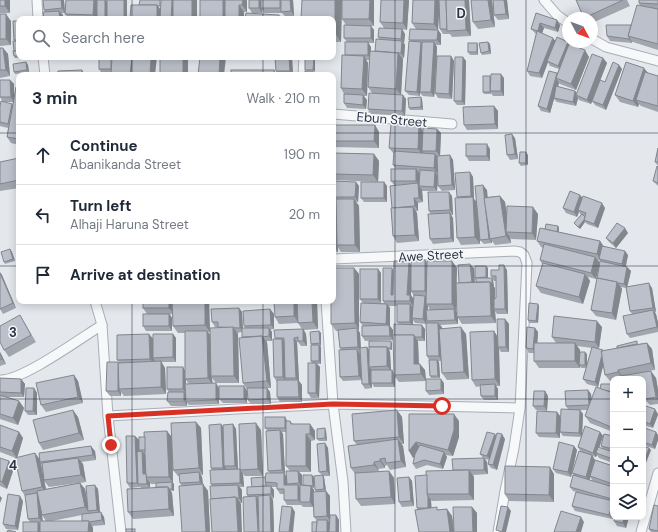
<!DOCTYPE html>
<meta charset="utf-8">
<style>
:root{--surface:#fff;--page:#f2f2f3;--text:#1f2937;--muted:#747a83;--line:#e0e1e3}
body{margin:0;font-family:"DM Sans",sans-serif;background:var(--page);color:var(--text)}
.controls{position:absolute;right:12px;bottom:12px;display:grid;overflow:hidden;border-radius:8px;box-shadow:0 2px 10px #0003}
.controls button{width:36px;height:36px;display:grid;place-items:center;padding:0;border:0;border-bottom:1px solid var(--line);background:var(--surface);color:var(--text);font:20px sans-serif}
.compass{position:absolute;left:562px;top:12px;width:36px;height:36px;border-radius:50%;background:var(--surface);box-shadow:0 2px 10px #0003;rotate:131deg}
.stop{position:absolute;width:12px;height:12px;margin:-9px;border:3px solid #d93025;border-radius:50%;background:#fff}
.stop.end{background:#d93025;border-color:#fff;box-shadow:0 1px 4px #0008}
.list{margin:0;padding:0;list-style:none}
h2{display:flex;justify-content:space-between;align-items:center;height:52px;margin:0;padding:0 16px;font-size:17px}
h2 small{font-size:13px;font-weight:400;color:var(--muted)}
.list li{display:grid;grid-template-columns:26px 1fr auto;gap:12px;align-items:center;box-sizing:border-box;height:60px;padding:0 16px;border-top:1px solid var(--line)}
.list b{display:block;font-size:15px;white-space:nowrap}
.list p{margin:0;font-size:13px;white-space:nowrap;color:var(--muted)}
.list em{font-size:13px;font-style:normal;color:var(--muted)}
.icon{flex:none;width:22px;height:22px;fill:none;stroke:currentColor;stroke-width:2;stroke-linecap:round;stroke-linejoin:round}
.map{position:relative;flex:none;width:658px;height:532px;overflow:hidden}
.search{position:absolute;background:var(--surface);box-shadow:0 2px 10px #0003;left:16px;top:16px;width:320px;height:44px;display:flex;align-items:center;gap:10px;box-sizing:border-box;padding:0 14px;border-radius:8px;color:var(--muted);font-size:15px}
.panel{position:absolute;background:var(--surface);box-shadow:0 2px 10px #0003;left:16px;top:72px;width:320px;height:232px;border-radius:8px}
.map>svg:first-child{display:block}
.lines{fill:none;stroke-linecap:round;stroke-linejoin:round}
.street-casing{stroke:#a9aeb7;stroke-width:11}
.street{stroke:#f7f8fa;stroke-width:9}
.wall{fill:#a1a5ae;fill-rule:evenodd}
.shaded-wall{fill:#83868d}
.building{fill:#bbc0ca;stroke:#83868d}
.route{stroke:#d93025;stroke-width:5}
.grid{fill:none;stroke:#2b3445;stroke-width:1;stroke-opacity:0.55}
.labels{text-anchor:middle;stroke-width:3;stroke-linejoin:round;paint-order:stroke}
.street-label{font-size:13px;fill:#2b3445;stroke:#f4f6f9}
.grid-label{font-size:13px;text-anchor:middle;font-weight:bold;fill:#2b3445;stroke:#f4f6f9;stroke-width:3;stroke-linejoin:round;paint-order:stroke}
</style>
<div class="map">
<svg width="658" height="532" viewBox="0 0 658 532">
<rect width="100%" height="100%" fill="#e4e7ec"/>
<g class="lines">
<g class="street-casing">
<g id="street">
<path d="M37,0L38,19"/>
<path d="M544,0L557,15L568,23"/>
<path d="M592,39L606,47L658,61"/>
<path d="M43,57L45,75"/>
<path d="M303,75L304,57"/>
<path d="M333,114L452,124"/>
<path d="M333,259L514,251L520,252L524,255L527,263L520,408L514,448L505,491L498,532"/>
<path d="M95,301L102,325L108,416L121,532"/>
<path d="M326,301L333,404L343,482L346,532"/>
<path d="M0,380C22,381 81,338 102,325"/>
<path d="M108,416L333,404L520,408"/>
<path d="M641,532L658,473"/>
</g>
</g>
<use href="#street" class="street"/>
</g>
<g class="wall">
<rect x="0" y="0" width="10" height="13"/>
<path d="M64,0L65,13H61L63,15L45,12L44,10Z"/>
<path d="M66,0H106L107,2V0H127V19H69L65,14Z"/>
<path d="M200,0H247V12H244V19H200Z"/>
<path d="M249,0H293L294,16H285L282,13H264L262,9V13H252L249,8Z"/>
<path d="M342,0L341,42H333V19Z"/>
<path d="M342,0H374V26H371L374,30V43H368L371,47V51L376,52L379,39L378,37L384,28L380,22L381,0H409L407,30L400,29H402L405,34L404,43L405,45L404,58H402L403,59L401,95L406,99L405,116L371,114L368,109L372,93L368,87L369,60H366L368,63L367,96H364L367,100L366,109L347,108L344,103V94L341,88L345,56V55L347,42L344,38L346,25L342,19Z"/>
<path d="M413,0H469L471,36L452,37L450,34H443L440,29L439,11L438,30L441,34V45H435L437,47V56H451L454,61L452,99L438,98L435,93L434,97L423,96L420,93V96L409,95L405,91L411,41L409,40L416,29L412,23Z"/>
<path d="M492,0L495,27L478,29L473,22Z"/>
<path d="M493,0H507L509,19L498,20L494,15Z"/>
<path d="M576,0H627L630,6L592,23V18H584Z"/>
<path d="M658,0V50L633,42H632V43L610,41L607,36L631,26L640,6L639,3Z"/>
<path d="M536,13L560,25L558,32L544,28L542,33L556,41L570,44L589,57L576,90L560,84L559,83L558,87L575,91L577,93L603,58L607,63L599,83L605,82L619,65L622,69L606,110L595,105L592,101L591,104L579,100L578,98L576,106L557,102L554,99L550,113L541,111L538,106L557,73L559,69L550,66L548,62L542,78L530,76L527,71L536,34L531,29Z"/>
<path d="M0,14L11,21V45L0,46Z"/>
<path d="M19,21V57H27V58H15L14,56L15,41L14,40Z"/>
<path d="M488,42L490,44L491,54L482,55L481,53Z"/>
<path d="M478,45V55H470L468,52Z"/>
<path d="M0,48H3L8,54L10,76L0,78Z"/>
<path d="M47,57H58V58L48,59Z"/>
<path d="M59,57H72L60,58Z"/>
<path d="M99,57L155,75L102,74L99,69Z"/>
<path d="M275,57H292L293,75H278L276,71Z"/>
<path d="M463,57L466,61L465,105H457L454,101Z"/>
<path d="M26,62L28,65L29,73L15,74L14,72Z"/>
<path d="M648,73L658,76V112L641,106L639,104L638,107L620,102L615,95Z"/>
<path d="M19,77V145L11,143L7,137L8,128L0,126V106L13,105V102H3L0,97L10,80L14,84V97L18,88Z"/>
<path d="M491,77L504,78V96H493L491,93V94H484L483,92Z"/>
<path d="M422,99L423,110H410L409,108Z"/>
<path d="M494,106L498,111V129L467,130L464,125Z"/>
<path d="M391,124L419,125L423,131V128L437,129L441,133L440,156H436H437L450,155L453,160L455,190L442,191L438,186V171L437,173H436L438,176L437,191H422V190L423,202L418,203V211H416L417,213L419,241L397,243L393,236L391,208H392L390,186L396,185H394L391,181V169H396L393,165L394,154L389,148Z"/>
<path d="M333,125H375L379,132V148L333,147Z"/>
<path d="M515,138L518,159L510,160L507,155Z"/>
<path d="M658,148V166L655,162Z"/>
<path d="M490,149V161H469L466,156Z"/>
<path d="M333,153L374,154L379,161L378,182L333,180Z"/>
<path d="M528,155V165L521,166L519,163Z"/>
<path d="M19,158V188L0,191V162Z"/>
<path d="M658,167V186L653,181Z"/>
<path d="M470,172L473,177L474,199L477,202L487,190V197L500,196L505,202L507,215L538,214L536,240L511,239L510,237L511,243L495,245L492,241V243L484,244L480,240L478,220L480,244L461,245L457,238V197Z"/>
<path d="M333,181L356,182L359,186L358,202H356L359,206L360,252H341L338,247V252H333Z"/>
<path d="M384,182L387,186V202H364L361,198Z"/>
<path d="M580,195L582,198L605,208L598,228L587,224L585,222L580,229L574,223L581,215L579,212L577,217L566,213L563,208Z"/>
<path d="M452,196L453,215H451L453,218L454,242L433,244L430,239L431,214L429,211Z"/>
<path d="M558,226L559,228V232L600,241L603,246L628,255L626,266L631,271L627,287L652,288L656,312H655L656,314L658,323V332L630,338L627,334L632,314L630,311L626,288L621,287L622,289L616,320L596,316L591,310L601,261L598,260L600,263L596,279L588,277L590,281L583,304L541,293L536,286L542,264L540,260L543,248L541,247L537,241Z"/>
<path d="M628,233L616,248L609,242L606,238Z"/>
<path d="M10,249L12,252L15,261L5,264L4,262Z"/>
<path d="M425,260L427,263L452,261L457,268L456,283H459L474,268L475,282H476V280L475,278L486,266L488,268V278H492L493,280L494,287L495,288V298H496V281H494L491,276L507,270L508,314H497L495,311L496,323L462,324L458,318V324L440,325L442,328L466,334L469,379L447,380L442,373L441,361H438L439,362L440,378H431L430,376L429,360L427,356L426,324L415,323L413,320V324L425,329V341H418L419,364L425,370L426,381L399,382L395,377V387H374L372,383V388L365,389L362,384V380L343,381L340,377L341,350L340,348L338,331H336L331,324L354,268L359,274V330H358L360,333L361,348L367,347L369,350L391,341L392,344V350H389L390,352L391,370H392L394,374V335L399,324L397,322V306H389L390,308V326L393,330V340L365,341L362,336L363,326L360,322L363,303L360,299L378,269L381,273V303H384L383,301L394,271L409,262L411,265ZM411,284V291L414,296V300L411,295ZM456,286L457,312L456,311ZM428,306L430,310H428Z"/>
<path d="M0,272L2,275L16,308L3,314L0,309Z"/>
<path d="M143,301H209L210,332H208L210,335L218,327H215L212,322L239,308L242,312L243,328H245L244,326L270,309L274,314V329L270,330L272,332V341H266L267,342L271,388H267L270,392L271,404H251L248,400L247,389L243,383L242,332L237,333L238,334L239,383H216L212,378V383L219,388V404L189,405L187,403V406H171L167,401L169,392L167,389L185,371V333H178L173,326V314H170L172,318V331H146L143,326L147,314L143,308ZM186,380L189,384H186Z"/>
<path d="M317,301L318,329L304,330L306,334L307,346H301L298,342H297L299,381L302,385V402H280L277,397V382L274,377L275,339V338L302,329L298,323L279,324L275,317Z"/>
<path d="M539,306L538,323H529L528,320Z"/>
<path d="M505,319L509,324V352H501L499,349L500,386H496L498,389V400H484L481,396L480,386L476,387L472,380L494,331L498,337Z"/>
<path d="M24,322L36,342L9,357L4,350Z"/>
<path d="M602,327L599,348H596L603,350L604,351L638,343V344L647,343L652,349L655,370L648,371L656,378L658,390V404L650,405L646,401H643V379H613V381H610L605,375L603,365L598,387L587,384L583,379L586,368H581L580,366V368H539L534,361V353H529L526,348L535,328L538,332L537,343H556L552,337ZM577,346L592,348L587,367V354L580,352V350Z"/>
<path d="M319,331L321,333V346H320L321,347V364H317L320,367L319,398H311L308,393L312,363L311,361L312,345L311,344Z"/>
<path d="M149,334L153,339L173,334L176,338V362H161L165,368L166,394L124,396L121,392V396H110L106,391L118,362H119L117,360Z"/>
<path d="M0,352L6,364L0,366Z"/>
<path d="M74,375L78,381L83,403L46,412L41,405Z"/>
<path d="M0,378L21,379L25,384L24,397H7L19,401L24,408L18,425L0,419Z"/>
<path d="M444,383V394L429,395L426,391Z"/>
<path d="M613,384V432L590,423L585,416L588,410H580L583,414L582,435L600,432L603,436L599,448L603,449L601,446L613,436V463L599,458L597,455L596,457L592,456L595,460L613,466V519L575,511L572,506L587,495L573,491L570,487L574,476L572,473L581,452L578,447L581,437L563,436L560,432L568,409L566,406L588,390L591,394L592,400L600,389ZM590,477L593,481L589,480Z"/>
<path d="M244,386L247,391V403H223L219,399Z"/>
<path d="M34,388L37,393V415H28L25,411Z"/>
<path d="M545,391L548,396L547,411L536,410L533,406Z"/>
<path d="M643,405L653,428L643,425Z"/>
<path d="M397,410L402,417L404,444H401L403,446L406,467L390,470L387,465L385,466V468L378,469L379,471L375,472L389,471L394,478L395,504L361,506L356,499L355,474L351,468L357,445L354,441Z"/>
<path d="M557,412L560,416V438L539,437L536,433Z"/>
<path d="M409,414L459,421V437L453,456L445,455L447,457L443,469L427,465L416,469L413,464L414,457L413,458Z"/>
<path d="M78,417L84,440L43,450L39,443Z"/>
<path d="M288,421H290L293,424H310L315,431V440L311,441V472H299L302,475V485H303L312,475L314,477V488H312L314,490V492H317L315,490L322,475L319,472L325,443L328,448L330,476H324V477L326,491L330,496V515H336L339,520V532H312L317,522V521L314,517L313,507H303L301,505H287L284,500V494H280L277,489V487H271L274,490V498L272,499L273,500L274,532H244L248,497L247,495L252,487L266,478L270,473L268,471L267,430L265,428ZM282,432H286V466L290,471L286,476L285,474L283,434Z"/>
<path d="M196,422L201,428L203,475H201L202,477L203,484L208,491L210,532H182V486L180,483V476H178L173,470L172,444L173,483L174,484V491H171L172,493L174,516L133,519L128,512L141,488L140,487L130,488L127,483L135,436L139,440V452H140L139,450L145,437L167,431L172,437ZM150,483L151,484H156V487L150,488Z"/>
<path d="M221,424L223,427L233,424L236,429L238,469H240L261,430L263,476H245L243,474L244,487H240L242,490V503H240L241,504L212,486L211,484L212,470L211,468Z"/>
<path d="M0,425L19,432L23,438L17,458L35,453L40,460L95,451L96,460L81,462L83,464L86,482L80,483L85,489L87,502L98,489L100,512L104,517L105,525L92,526L93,528L23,532L30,522L28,519L25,496L22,491L16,458L0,452ZM41,463L42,465L44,479ZM44,481L49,487L78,483L46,489ZM41,513L42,515L46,521H42ZM82,515V521H52Z"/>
<path d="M643,426L644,428L658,435V440L655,449L643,445Z"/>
<path d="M326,431L327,441H319L317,439Z"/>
<path d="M496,436L505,439L497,470L491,468L488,464L489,460L485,459L487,462L488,474L473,475L474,477V500L432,501L431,500V508L439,510L447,509L452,516L454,528L472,507L477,513V532H419L418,510L417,508L427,475L453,470L483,458L480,454Z"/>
<path d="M574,446L577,450L571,477L556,473L553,469Z"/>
<path d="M0,458L14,468L7,489L0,486Z"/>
<path d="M554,474V502L509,501L505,494Z"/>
<path d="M409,477L412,481L414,506L402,507L399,502Z"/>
<path d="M23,501L18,530L6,529L3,524Z"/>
<path d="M658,506V532H651L649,529Z"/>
<path d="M615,517H629L626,528L617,526L614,521Z"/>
</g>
<g class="shaded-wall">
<path d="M5,0H10V13L5,6Z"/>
<path d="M61,0H64L65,13L62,8Z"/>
<path d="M94,0H99L98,19H96L93,15Z"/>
<path d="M105,0H106L108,4V19H105Z"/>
<rect x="124" y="0" width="3" height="19"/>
<path d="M172,0H176L175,19H171Z"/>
<rect x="192" y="0" width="5" height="19"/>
<rect x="223" y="0" width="5" height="19"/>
<path d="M243,0H247V12L242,5Z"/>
<path d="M259,0H262V13L259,8Z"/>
<path d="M290,0H293L294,16L291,11Z"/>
<path d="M335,0H342L341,42L335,33Z"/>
<path d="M370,0H374V26L369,19Z"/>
<path d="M404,0H409L407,30L403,23Z"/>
<path d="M435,0H440L438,30L441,34V45L437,40L438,30L434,24Z"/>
<path d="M465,0H469L471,36L466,30Z"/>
<path d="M488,0H492L495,27L491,20Z"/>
<path d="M504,0H507L509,19L506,14Z"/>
<path d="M157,5L162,11V19H157Z"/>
<path d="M239,5L244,12V19H239Z"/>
<path d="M59,11L63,15V19H60Z"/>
<path d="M6,14L11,21V45L6,39Z"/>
<path d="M279,15L282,19H279Z"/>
<path d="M557,20L560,25L558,32L555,28Z"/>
<path d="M540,23L544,28L541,36L538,31Z"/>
<path d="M371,26L374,30V43L371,38Z"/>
<path d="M402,29L405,34L404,43L401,39Z"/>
<path d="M629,37L632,42V43L629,39Z"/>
<path d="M553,38L556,42L547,61L548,62L542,78L539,73Z"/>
<path d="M402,41L405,45L404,58L401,53Z"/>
<path d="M368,42L371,47V60L368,55Z"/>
<path d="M421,42L424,47L420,92V96L417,92Z"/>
<path d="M434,42L437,47L434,97L431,92Z"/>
<path d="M488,42L490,44L491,54L489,51Z"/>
<path d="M568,42L571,46L561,70L558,66Z"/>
<path d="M477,43L478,45V55L477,52Z"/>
<path d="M3,48L8,54L10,76L6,70Z"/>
<path d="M585,50L589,57L576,90L571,84Z"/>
<path d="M398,53L403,59L401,95L396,89Z"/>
<path d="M364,56L368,63L367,96L362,89Z"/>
<path d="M451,56L454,61L452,99L449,94Z"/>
<path d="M132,57H137L135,75H130Z"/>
<path d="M151,57H157L155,75H150Z"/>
<rect x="183" y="57" width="5" height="18"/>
<path d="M220,57H226L224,75H219Z"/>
<path d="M289,57H292L293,75L290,71Z"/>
<path d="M463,57L466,61L465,105L462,101Z"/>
<path d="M314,58L315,60V72L313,70Z"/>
<path d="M603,58L607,63L591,104L587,100Z"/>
<path d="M26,62L28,65L29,73L27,70Z"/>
<path d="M619,65L622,69L606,110L603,105Z"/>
<path d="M644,68L649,74L636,100L639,104L638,107L633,101Z"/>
<path d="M82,70L85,75H82Z"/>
<path d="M274,70L277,75H274Z"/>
<path d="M501,74L504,78V96L501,91Z"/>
<path d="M556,78L559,83L555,98H554V99L550,113L547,109Z"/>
<path d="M10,80L14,84V102L11,97Z"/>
<path d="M575,91L578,95H576L578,98L576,106L573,102Z"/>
<path d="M363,95L367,100L366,109L363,105Z"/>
<path d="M403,95L406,99L405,116L402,111Z"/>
<path d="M421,97L422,99L423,110L421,107Z"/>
<path d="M494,106L498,111V129L495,124Z"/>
<path d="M375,125L379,132V148L374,141Z"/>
<path d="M419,125L424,132L422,151L423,152V156L418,149Z"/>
<path d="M437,129L441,133L440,156L436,151Z"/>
<path d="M512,134L515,138L518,159L515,154Z"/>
<path d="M487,144L490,149V161L487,156Z"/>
<path d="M526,152L528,155V165L526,163Z"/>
<path d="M374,154L379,161L378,182L373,175Z"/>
<path d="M435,154L439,159L437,173L434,168Z"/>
<path d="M450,155L453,160L455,190L452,185Z"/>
<path d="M416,169L420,174L419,186L422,190L423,202L419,198L418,184L416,181Z"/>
<path d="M435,171L438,176L437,191L434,187Z"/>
<path d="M470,172L473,177L474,199L478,204L480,244L475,237L473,199L471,196Z"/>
<path d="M356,182L359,186L358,202L355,197Z"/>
<path d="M384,182L387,186V202L384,198Z"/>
<path d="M483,185L487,190L492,238L490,239L492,241V243L489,239Z"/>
<path d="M449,192L452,196L453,215L450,210Z"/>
<path d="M580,195L584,200L578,210L579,212L577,217L574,212Z"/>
<path d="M500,196L505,202L509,232H506L510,237L511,243L506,236Z"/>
<path d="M414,198L418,203V211L415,206Z"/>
<path d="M354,199L359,206L360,252L355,245Z"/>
<path d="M602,203L605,208L598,228L594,224Z"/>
<path d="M413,207L417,213L419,241L415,235Z"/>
<path d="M533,207L538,214L536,240L532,233Z"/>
<path d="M450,213L453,218L454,242L451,238Z"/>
<path d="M335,214L338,218L337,245L338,247V252L335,247Z"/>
<path d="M584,220L585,222L580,229L578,227Z"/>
<path d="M558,226L559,228L558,235L556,233Z"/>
<path d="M625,228L628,233L616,248L613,243Z"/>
<path d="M600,241L605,248L600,259L597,254Z"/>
<path d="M10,249L12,252L15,261L13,259Z"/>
<path d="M625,251L628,255L625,269L622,264Z"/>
<path d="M595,257L600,263L596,279L591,273Z"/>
<path d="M425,260L428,265V296L425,291Z"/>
<path d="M452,261L457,268L456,311L452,304Z"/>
<path d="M409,262L412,266L411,295L414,300L413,306L410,301L407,295Z"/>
<path d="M470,264L474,268L475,287L472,283Z"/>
<path d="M504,265L507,270L508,314L505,309Z"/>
<path d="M486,266L488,268V279L486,277Z"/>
<path d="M627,267L631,271L627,288L624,284Z"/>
<path d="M354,268L359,274V330L355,323Z"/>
<path d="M392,268L395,273L394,299L391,295Z"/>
<path d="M378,269L381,273V303L378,299Z"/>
<path d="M0,272L2,275L16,308L13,303Z"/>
<path d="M585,274L590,281L583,304L579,297Z"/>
<path d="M492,278L493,280L494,287L495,288V309H494L495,311L496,323L491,316L490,282Z"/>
<path d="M617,282L622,289L616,320L612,313Z"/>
<path d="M649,283L652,288L656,312L653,308Z"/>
<path d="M425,296L429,300L426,304L428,306L426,324L423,319Z"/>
<path d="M169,301H174V314L169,308Z"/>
<path d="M205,301H209L210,332L205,325Z"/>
<path d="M294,301H298L299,323L294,316Z"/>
<path d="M312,301H317L318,329L313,322Z"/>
<path d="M387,304L390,308V326L393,330V340L390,336L389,328L386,324Z"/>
<path d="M410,304L413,308L412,318L413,320V327L410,322Z"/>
<path d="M538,304L539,306L538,323L536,321Z"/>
<path d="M239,308L242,312L243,332L240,328Z"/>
<path d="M270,309L274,314V329L271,325Z"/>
<path d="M454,309L458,313V324L455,320Z"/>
<path d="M653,310L656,314L658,323V330L657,327Z"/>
<path d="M169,314L172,318V331L169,326Z"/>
<path d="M505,319L509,324V352L506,347Z"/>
<path d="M597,321L602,327L599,348L595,342Z"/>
<path d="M438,323L442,327V361L439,356Z"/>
<path d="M422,325L425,329V341L422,337Z"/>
<path d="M233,327L238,334L239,383L234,376Z"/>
<path d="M461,327L466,334L469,379L464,372Z"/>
<path d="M269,328L272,332V341L269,336Z"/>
<path d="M357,328L360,333L361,352L358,347Z"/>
<path d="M535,328L538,332L537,353L533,349Z"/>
<path d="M303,329L306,334L307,346L303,341Z"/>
<path d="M207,331L212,337L211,376L212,378L213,385L208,378Z"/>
<path d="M319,331L321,333V346L320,343Z"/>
<path d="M494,331L498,338V347L499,349L500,386L495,379Z"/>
<path d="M149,334L154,340L153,358L154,359L155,365L150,359Z"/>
<path d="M173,334L176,338V362L173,357Z"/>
<path d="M414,335L418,342L419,371L414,364Z"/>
<path d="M262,336L267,342L271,388L267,381Z"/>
<path d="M294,338L297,342L299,381L302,385V402L299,397L298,381L296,378Z"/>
<path d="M282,339L286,344L285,378L286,381L283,377Z"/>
<path d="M391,341L392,344V350L391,348Z"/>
<path d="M575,343L580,350V368L575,361Z"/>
<path d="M647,343L652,349L655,370L651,363Z"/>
<path d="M319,345L321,347V364L319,361Z"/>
<path d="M367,347L370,352L369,367L371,369L372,388L369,384Z"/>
<path d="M387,347L390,352L391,371L387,366Z"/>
<path d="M357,349L360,354L362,380L359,376Z"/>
<path d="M603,350L606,354L598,387L595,382Z"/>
<path d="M0,352L6,364L2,359L0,354Z"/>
<path d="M585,352L587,354V368L585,365Z"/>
<path d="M437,360L439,362L440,378L438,376Z"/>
<path d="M161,361L165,368L166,394L161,387Z"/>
<path d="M118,362L121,366L119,389L121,392V396L118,391Z"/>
<path d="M316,363L320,367L319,398L316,393Z"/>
<path d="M420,364L425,370L426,381L421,374Z"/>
<path d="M183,367L186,372V394L183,389Z"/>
<path d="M392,370L395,375H394L395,377V387L392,383Z"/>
<path d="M618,370L622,376L623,379L618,372Z"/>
<path d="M651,371L656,378L658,390V400L656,397Z"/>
<path d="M74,375L78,381L83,403L78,397Z"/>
<path d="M21,379L25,384L24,397L21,393Z"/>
<path d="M441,379L444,383V394L441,390Z"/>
<path d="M216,383L219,388V404L216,400Z"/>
<path d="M495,384L498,389V400L495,396Z"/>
<path d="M244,386L247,391V403L244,399Z"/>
<path d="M34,388L37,393V415L33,411Z"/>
<path d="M267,388L270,392L271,404L267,399Z"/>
<path d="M588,390L591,394L592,409L589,405Z"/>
<path d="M545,391L548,396L547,411L544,406Z"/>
<path d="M184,392L187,396L186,401L187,403V406L184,401Z"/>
<path d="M19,401L24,408L18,425L13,418Z"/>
<path d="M655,409L658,414V415L653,428L650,424Z"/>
<path d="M73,410L78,417L84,440L79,433Z"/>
<path d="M397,410L402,417L404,444L399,437Z"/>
<path d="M580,410L583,414L582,437L579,433Z"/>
<path d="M557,412L560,416V438L556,433Z"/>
<path d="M454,414L459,421V437L453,456L448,450Z"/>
<path d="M285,417L288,422V432L285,428Z"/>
<path d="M196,422L201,428L203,475L199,468Z"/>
<path d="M613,422V429L611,427Z"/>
<path d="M256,423L261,430L263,476L258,469Z"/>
<path d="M221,424L224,429V466L226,468V472L223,468Z"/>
<path d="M233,424L236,429L238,470L235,466Z"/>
<path d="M310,424L315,431V440L310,434Z"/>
<path d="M325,428L326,431L327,441L325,438Z"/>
<path d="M280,430L283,434L285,474L282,470Z"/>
<path d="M167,431L172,438L173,483L169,477Z"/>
<path d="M19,432L23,438L17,458L12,451Z"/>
<path d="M600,432L603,436L597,454L596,453L597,455L596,457L593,453Z"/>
<path d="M656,432L658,435V440L655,449L652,445Z"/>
<path d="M306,434L311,441V472L306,466Z"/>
<path d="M495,434L498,439L491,461L487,456Z"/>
<path d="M502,434L505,439L497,470L493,465Z"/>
<path d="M135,436L139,440L140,484H138L140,487L137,483Z"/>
<path d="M398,439L403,446L406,467L401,461Z"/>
<path d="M416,442L421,449L413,458L409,451Z"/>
<path d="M325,443L328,448L330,476L327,471Z"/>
<path d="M91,446L95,451L96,460L93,455Z"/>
<path d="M574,446L577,450L571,477L568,472Z"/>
<path d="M649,448L651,450L646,463L644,461Z"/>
<path d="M142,451L146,456V479L143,474Z"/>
<path d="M444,452L447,457L443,469L440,464Z"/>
<path d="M35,453L40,460L47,494L42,487Z"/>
<path d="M592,455L595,460L589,482L586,477Z"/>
<path d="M78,458L83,464L86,482L81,475Z"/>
<path d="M484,458L487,462L488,474L484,470Z"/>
<path d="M380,459L385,466V468L380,461Z"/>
<path d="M9,461L14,468L7,489L2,482Z"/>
<path d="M374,462L378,469L379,471L374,465Z"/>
<path d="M550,467L554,474V502L549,495Z"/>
<path d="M240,470L243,474L244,487L240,483Z"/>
<path d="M469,470L474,477V500L469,494Z"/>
<path d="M298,471L302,475V488L299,483Z"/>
<path d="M389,471L394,478L395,504L391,497Z"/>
<path d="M199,472L202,477L203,485V484L208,491L210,532H206L203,486L200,482Z"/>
<path d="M284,473L287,478V490L284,485Z"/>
<path d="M312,475L314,477V488L313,486Z"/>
<path d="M323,475L324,477L326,491L324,489Z"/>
<path d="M409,477L412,481L414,506L411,501Z"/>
<path d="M147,479L150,483V488L147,484Z"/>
<path d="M172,482L174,484V491L172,489Z"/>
<path d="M80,483L85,489L89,510L88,511L90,514L85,507Z"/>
<path d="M95,485L98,489L100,514L97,510Z"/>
<path d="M238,485L242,490V503L239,498Z"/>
<path d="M298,485L301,490L300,502L298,500Z"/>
<path d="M271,486L274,490V498L271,494Z"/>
<path d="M311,486L314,490L313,507L310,502Z"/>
<path d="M168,487L172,493L174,516L169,509Z"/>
<path d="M326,491L330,496V521L327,516Z"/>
<path d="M37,493L40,498L43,522L39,518Z"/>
<path d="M270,495L273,500L274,532H271Z"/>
<path d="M0,496L2,498L0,503Z"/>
<path d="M20,496L23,501L18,530L15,526Z"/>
<path d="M256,496L259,501L258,532Z"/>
<path d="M428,496L431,500L432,512L428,508Z"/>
<path d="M236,497L241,504L242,532H238Z"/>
<path d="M613,501V519L609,515Z"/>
<path d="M292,507L295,512L293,532H289Z"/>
<path d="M472,507L477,513V532H473Z"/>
<path d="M508,507L511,511L506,532H502Z"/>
<path d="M447,509L452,516L454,532H450Z"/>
<path d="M101,512L104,517L105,525L102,520Z"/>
<path d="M336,515L339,520V532H336Z"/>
<path d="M581,517L584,522L581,532H576Z"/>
<path d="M624,517H629L626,528L623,523Z"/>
<path d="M327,520L331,524L330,532H327Z"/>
<path d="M89,521L93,528V532H88Z"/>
<path d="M38,522L41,526V532H38Z"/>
</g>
<g class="building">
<rect x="0" y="0" width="5" height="6"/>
<path d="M43,0H61L62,8L44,10Z"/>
<path d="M66,0H94L93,15L65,14Z"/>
<rect x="97" y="0" width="8" height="19"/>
<rect x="107" y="0" width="17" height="19"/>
<path d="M140,0H160V6H158L157,5H139Z"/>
<path d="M161,0H172L171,19H160Z"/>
<rect x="173" y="0" width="19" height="19"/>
<rect x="200" y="0" width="23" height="19"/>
<path d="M225,0H243L242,5H239V19H225Z"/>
<rect x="249" y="0" width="10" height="8"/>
<rect x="261" y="0" width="19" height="8"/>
<path d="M281,0H290L291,11L281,12Z"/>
<path d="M302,0H335V33H333V19H301Z"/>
<path d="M342,0H370L369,19H342Z"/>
<path d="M381,0H404L403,23L380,22Z"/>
<path d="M413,0H435L434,24L412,23Z"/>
<path d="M439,0H446L447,29H440Z"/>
<path d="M446,0H465L466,30L447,31Z"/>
<path d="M471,0H488L491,20L473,22Z"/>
<path d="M493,0H504L506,14L494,15Z"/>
<path d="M576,0H623L584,18Z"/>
<path d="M639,0H658V4L639,3Z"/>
<path d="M131,5H157V19H130Z"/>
<path d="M637,5L658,9V44L628,36Z"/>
<path d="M59,11L60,19H44L43,12Z"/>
<path d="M246,13L279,15V19H245Z"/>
<path d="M536,13L557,20L555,28L540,23L538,31L531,29Z"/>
<rect x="0" y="14" width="6" height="25"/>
<path d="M13,21H19V40H14Z"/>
<path d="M344,25L371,26V38H344Z"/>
<path d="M606,25H631L628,36L629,37V39L607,36Z"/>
<path d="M379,28L402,29L401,39L378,37Z"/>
<path d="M410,29L438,30L437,40H409Z"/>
<path d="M537,31L553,38L539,73L527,71Z"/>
<path d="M557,37L568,42L558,66L547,61Z"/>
<path d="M376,39L402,41L401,53L375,51Z"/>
<path d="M13,41H19V50L14,51Z"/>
<path d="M409,41L421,42L417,92L405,91Z"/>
<rect x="345" y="42" width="23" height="13"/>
<path d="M422,42H434L431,92H420Z"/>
<path d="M488,42L489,51L481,53L479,43Z"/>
<rect x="468" y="43" width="9" height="9"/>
<path d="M569,44L585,50L571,84L556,78Z"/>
<path d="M0,48H3L6,70H0Z"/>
<path d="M13,51H19V56H14Z"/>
<path d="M370,51L398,53L396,89L368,87Z"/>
<path d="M592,54L603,58L587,100L576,95Z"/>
<path d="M342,55L364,56L362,89L341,88Z"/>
<path d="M437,56H451L449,94L435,93Z"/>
<rect x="99" y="57" width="12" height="12"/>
<path d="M112,57H132L130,75H111Z"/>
<path d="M132,57H151L150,75H131Z"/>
<rect x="160" y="57" width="23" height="18"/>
<path d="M200,57H220L219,75H198Z"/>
<path d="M275,57H289L290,71H276Z"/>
<path d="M455,57H463L462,101H454Z"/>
<path d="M305,58H314L313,70H305Z"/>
<path d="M26,62L27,70L14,72L13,64Z"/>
<path d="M613,62L619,65L603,105L592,101L600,80L605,82Z"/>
<path d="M626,62L644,68L633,101L615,95Z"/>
<path d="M82,70V75H58V71Z"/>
<rect x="231" y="70" width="43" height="5"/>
<rect x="305" y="71" width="8" height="4"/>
<path d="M549,71L557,73L547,109L538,106Z"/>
<path d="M645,72L658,76V106L636,100Z"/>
<rect x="278" y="74" width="9" height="1"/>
<path d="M491,74H501V91H490Z"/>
<rect x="483" y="76" width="7" height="16"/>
<path d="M19,77V88H18Z"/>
<path d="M0,80H10L11,97H0Z"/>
<path d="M556,86L575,91L573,102L554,98Z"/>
<path d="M16,87L19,88V139L7,137Z"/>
<path d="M369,93L403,95L402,111L368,109Z"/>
<path d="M344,94L363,95V105L344,103Z"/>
<path d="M421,97V107L409,108L408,98Z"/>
<path d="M1,101L12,104L8,124L0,122V106Z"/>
<path d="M494,106L495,124L464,125L463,107Z"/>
<path d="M391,124L419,125L418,149L389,148Z"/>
<path d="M333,125H375L374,141H333Z"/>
<path d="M423,128L437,129L436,151H422Z"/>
<path d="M512,134L515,154L507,155L505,135Z"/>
<rect x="466" y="144" width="21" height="12"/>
<path d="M658,148V162H655Z"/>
<path d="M394,151L435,154L434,168L393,165Z"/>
<path d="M520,152H526V163H519Z"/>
<path d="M333,153L374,154L373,175L333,174Z"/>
<path d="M450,155L452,185L438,186L437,156Z"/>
<path d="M19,158V180L0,184V162Z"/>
<path d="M657,166L658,167V183L653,181Z"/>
<rect x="391" y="169" width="25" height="12"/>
<path d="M420,170L435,171L434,187L419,186Z"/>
<path d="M470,172L471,196L457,197L455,173Z"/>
<path d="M333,181L356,182L355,197H333Z"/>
<rect x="361" y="182" width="23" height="16"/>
<path d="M418,183L419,198H414L415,206L392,208L390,186Z"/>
<path d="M483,185L489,239L480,240L475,186Z"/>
<path d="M570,191L580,195L574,212L563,208Z"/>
<path d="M428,192H449L450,210L429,211Z"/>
<path d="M500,196L506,236L490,239L484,198Z"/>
<path d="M583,196L602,203L594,224L584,220L586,213L578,210Z"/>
<path d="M473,197L475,237L457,238L455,198Z"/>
<rect x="333" y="199" width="3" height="11"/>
<path d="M336,199H354L355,245H337Z"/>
<path d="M507,206L533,207L532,233L506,232Z"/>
<path d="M413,207L415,235L393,236L391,208Z"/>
<path d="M450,213L451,238L430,239L428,214Z"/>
<rect x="333" y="214" width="2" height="33"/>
<path d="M582,214L585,217L584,220L578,227L574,223Z"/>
<path d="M617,223L625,228L613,243L606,238Z"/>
<path d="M546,224L558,226L557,232L545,229Z"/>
<path d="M540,228L600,241L597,254L537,241Z"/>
<path d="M544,244L595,257L591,273L540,260Z"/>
<path d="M602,246L625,251L622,264L599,259Z"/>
<path d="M10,249L13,259L4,262L1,252Z"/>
<rect x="411" y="260" width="14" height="31"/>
<path d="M394,261L409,262L407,295H410V301H383V268H392L391,295H393Z"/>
<path d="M427,261H452V304H426Z"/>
<path d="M600,261L627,267L624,284L618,283L617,282L597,278V279Z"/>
<path d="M543,263L585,274L579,297L536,286Z"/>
<path d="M470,264L472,282L459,283L458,265Z"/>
<path d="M499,265H504L505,309H494V299L496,298V276H491V270H499Z"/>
<path d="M475,266H486V277L475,278Z"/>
<path d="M333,268H354L355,323L331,324V301H333Z"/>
<rect x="360" y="269" width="18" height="30"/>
<path d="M0,273L13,303L0,309Z"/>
<path d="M476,278H492V284L490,282H476Z"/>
<path d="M597,278L617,282L612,313L591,310Z"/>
<path d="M490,282L491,316L457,317L456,283Z"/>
<path d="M649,283L653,308L630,311L626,287Z"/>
<path d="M414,295L425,296L423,319L412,318Z"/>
<rect x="143" y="301" width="26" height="7"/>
<path d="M172,301H205V325L173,326Z"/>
<path d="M274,301H294V316L275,317Z"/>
<path d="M297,301H312L313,322L298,323Z"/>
<path d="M361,303L387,304L386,324L360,322Z"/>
<path d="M529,303L538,304L536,321L528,320Z"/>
<rect x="397" y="304" width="13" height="18"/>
<path d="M239,308L240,328L218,327V322H212L211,309Z"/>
<path d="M270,309L271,325L244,326L243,311Z"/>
<path d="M454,309L455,320L427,321L426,310Z"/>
<path d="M653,310L657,327L627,334L623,316Z"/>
<rect x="143" y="314" width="26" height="12"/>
<path d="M20,315L31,335L4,350L0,342V326Z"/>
<path d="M554,316L597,321L595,342L552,337Z"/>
<path d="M497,319H505L506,347H498Z"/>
<path d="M426,323H438L439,356H427Z"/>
<path d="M394,324L422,325V337H415L414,335H394Z"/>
<path d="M389,325L390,336H362V326Z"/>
<path d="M233,327L234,376H211L210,328Z"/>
<path d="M461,327L464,372L442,373L439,329Z"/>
<path d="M527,327L535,328L533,349L526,348Z"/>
<path d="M242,328H269V336L262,337V336L242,337Z"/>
<path d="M357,328L358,347L340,348L338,330Z"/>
<path d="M303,329V341H298V337L294,338L296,378H285L284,338H275L274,330Z"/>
<path d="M185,331H207L208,378L185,379Z"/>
<path d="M319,331L320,343L311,344L310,332Z"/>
<path d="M494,331L495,379L472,380L470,332Z"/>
<path d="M149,334L150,359L117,360V335Z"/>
<path d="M153,334H173V357L153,358Z"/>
<path d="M393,335H414V364H420L421,374L394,375Z"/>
<path d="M262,336L267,381L243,383L239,338Z"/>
<path d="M273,339H282L283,377H274Z"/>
<path d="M369,341H391V348H387V347H369Z"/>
<path d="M637,341V344L617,348V346Z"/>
<rect x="534" y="343" width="41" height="18"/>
<path d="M647,343L651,363L618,370V372L605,375L601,351Z"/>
<rect x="311" y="345" width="8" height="16"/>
<path d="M367,347L369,384H362L360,348Z"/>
<path d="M369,347H387V366L369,367Z"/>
<path d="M592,347L603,350V351H601L602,355L595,382L583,379Z"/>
<path d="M357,349L359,376L340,377L339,350Z"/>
<path d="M580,352H585V365H579Z"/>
<path d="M0,354L2,359L0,360Z"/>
<path d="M429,360H437L438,376H430Z"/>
<path d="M161,361V387L119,389L118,363Z"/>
<path d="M107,362H118V391H106Z"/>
<rect x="308" y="363" width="8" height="30"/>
<rect x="167" y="367" width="16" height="22"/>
<rect x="371" y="370" width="21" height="13"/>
<path d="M651,371L656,397L645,399L644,394H643V379H620V376Z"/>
<path d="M74,375L78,397L41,405L36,383Z"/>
<path d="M0,378L21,379V393L0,392Z"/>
<path d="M426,379H441V390L426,391Z"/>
<path d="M277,380H298L299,397H277Z"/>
<path d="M216,383V400L186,401L185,384Z"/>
<path d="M495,384V396H481L480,385Z"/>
<path d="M601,384H613V391H608L600,389Z"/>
<rect x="219" y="386" width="25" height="13"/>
<path d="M596,387L613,393V422L611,427L585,416Z"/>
<path d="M26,388H34L33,411H25Z"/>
<path d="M247,388H267V399L248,400Z"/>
<path d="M588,390L589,405L566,406L565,391Z"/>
<path d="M534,391H545L544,406H533Z"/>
<path d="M168,392H184V401H167Z"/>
<path d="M0,395L19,401L13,418L0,414Z"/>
<path d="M643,405L655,409L650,424L643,421Z"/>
<path d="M561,409L580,410L579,433L560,432Z"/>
<path d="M73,410L79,433L39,443L33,420Z"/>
<path d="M397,410L399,437L354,441L352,414Z"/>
<path d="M537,411L557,412L556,433H536Z"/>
<path d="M409,414H454V430L448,450L416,442L409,451Z"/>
<rect x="265" y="417" width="20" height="11"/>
<path d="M286,421H290L291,424H310V434H306V466H286Z"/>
<path d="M196,422L199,468L173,470L171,423Z"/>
<path d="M256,423L258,469L240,470L239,424Z"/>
<path d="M221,424L223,468H211L209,425Z"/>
<path d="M233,424L235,466H224L223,425Z"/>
<path d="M0,425L19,432L12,451L0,447Z"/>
<path d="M585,426L600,432L593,453L578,447Z"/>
<path d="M325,428V438L317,439V429Z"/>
<path d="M645,428L656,432L652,445L643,442V432Z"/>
<path d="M280,430L282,470L268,471L266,431Z"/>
<path d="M167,431L169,477H146L144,432Z"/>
<path d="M487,432L495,434L487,456L480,454Z"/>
<path d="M497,433L502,434L493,465L488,464Z"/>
<path d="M604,434L613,436V449L601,446Z"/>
<path d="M126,436H135L137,483H127Z"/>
<rect x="139" y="437" width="6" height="13"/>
<path d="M398,439L401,461L386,463L385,458L380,459V461L374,462V465L351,468L348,446Z"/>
<path d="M559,442L574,446L568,472L553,469Z"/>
<path d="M325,443L327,471L319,472L317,444Z"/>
<path d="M420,445L444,452L440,464L424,460L413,464L415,454Z"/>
<path d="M91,446L93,455L40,462L39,453Z"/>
<path d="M643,446L649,448L644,461H643Z"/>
<path d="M598,447L613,452V459L596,453Z"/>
<path d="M142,451L143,474H146L147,484H138L137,452Z"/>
<path d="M579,451L592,455L586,477L572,473Z"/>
<path d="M35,453L42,487L22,491L15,458Z"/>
<path d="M0,458L9,461L2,482L0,481Z"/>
<path d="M78,458L81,475L44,480L42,463Z"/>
<path d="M484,458V470H453L452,459Z"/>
<path d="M595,460L613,466V484L590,476Z"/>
<path d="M505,466L550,467L549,495L505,494Z"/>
<path d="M240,469V483L211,484L210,470Z"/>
<path d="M469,470V494H427L426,471Z"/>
<path d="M286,471H298L299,483L287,484Z"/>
<path d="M389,471L391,497L356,499L355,473Z"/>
<path d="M199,472L200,482L180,483L179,474Z"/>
<path d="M266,473H284V485H298V500H284V489H277V483L265,482Z"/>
<path d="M303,475H312L313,486L303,485Z"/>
<path d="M323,475L324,489L315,490L314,476Z"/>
<path d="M427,475V494L428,496V508H417L415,476Z"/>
<path d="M573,475L613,487V496L612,499L570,487Z"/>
<path d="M265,477L266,486L252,487L251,478Z"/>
<path d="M409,477L411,501L399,502L397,478Z"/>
<path d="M172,482V489H169L168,487H156V483Z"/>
<path d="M80,483L85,507L42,515L37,491Z"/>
<path d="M203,484L206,532H182L179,486Z"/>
<path d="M95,485L97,510L88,511L86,486Z"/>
<path d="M238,485L239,498H236V497L211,499L210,486Z"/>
<path d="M300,485L311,486L310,502H300Z"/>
<path d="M271,486V494L247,495V487Z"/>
<path d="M168,487L169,509L128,512L127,489Z"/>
<path d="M326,491L327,516L314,517L313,492Z"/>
<path d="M576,492L613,501L609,515L572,506Z"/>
<path d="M37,493L39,518L28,519L25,495Z"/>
<path d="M8,494L20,496L15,526L3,524Z"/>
<path d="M270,495L271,532H259L258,496Z"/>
<path d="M256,496L258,532H244L243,497Z"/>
<path d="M236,497L238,532H212L210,499Z"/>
<path d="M654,505L658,506V531L649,529Z"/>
<path d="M282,506L292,507L289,532H279Z"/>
<path d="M501,506L508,507L502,532L496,530Z"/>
<path d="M437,507V510L447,509L450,532H419L415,510Z"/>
<path d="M453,507H472L473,532H454Z"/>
<path d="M561,511L581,517L576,532H554Z"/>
<path d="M101,512L102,520L89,522V521H82V514Z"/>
<path d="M330,515H336V532H329Z"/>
<path d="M615,517H624L623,523L614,521Z"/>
<path d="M317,520H327V532H316Z"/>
<path d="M40,521H89L88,532H40Z"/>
<rect x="23" y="522" width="15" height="10"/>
<path d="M312,522H317L316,532H312Z"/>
<rect x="126" y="529" width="9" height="3"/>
<path d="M8,530L16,532H7Z"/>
</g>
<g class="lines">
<path class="route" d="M111,445L108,416L333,404L442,406"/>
</g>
<path class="grid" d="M132,0V19M263,0V19M395,0V532M526,0V532M132,57V75M263,57V75M0,133H19M333,133H658M0,266H19M333,266H658M132,301V532M263,301V532M0,399H613M643,399H658"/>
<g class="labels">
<g class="street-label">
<text transform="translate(392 119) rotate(5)" y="5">Ebun Street</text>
<text transform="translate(431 255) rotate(-3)" y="5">Awe Street</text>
</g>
</g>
<g class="grid-label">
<text x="461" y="18">D</text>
<text x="13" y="337">3</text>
<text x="13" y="470">4</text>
</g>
</svg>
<div class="controls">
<button>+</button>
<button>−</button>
<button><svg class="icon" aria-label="locate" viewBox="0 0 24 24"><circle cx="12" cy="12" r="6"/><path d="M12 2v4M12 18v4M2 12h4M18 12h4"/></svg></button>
<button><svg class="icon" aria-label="layers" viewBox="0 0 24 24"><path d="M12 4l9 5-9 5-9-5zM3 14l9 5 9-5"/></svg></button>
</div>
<svg class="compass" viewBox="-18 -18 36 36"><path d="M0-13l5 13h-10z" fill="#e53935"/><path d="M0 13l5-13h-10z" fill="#747a83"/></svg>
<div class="stop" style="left:442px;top:406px"></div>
<div class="stop end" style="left:111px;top:445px"></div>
<div class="search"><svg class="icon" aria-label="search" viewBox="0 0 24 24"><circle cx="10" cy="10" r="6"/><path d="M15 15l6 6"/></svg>Search here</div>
<section class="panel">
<h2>3 min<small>Walk · 210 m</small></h2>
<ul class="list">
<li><svg class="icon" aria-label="ahead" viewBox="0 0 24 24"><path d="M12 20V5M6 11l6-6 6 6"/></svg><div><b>Continue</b><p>Abanikanda Street</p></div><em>190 m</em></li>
<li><svg class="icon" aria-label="left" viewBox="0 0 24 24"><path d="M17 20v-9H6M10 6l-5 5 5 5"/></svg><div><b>Turn left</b><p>Alhaji Haruna Street</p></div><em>20 m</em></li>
<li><svg class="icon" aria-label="arrive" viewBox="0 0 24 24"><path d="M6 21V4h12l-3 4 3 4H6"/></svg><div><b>Arrive at destination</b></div></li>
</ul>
</section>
</div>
